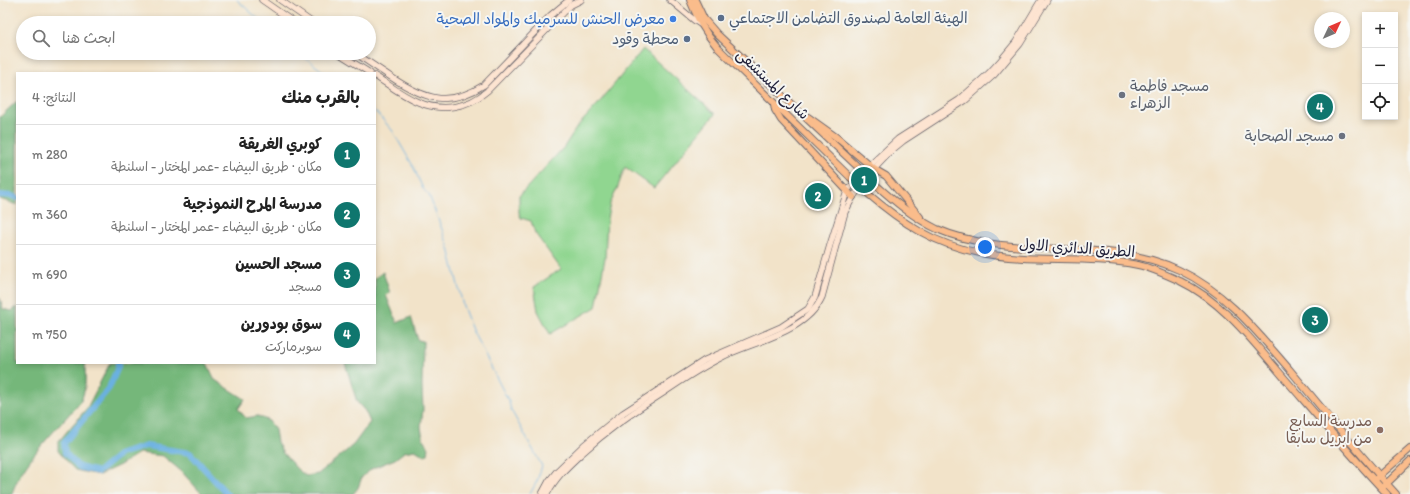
<!DOCTYPE html>
<html lang="ar">
<meta charset="utf-8">
<style>
:root{--surface:#fff;--page:#f2f2f2;--text:#222;--muted:#767676;--line:#e0e0e0;--accent:#0f766e}
body{margin:0;font-family:Itim,"Playpen Sans Arabic",sans-serif;background:var(--page);color:var(--text);direction:rtl}
.controls{position:absolute;right:12px;top:12px;display:grid;overflow:hidden;border-radius:0px;box-shadow:0 2px 6px #0003}
.controls button{width:36px;height:36px;display:grid;place-items:center;padding:0;border:0;border-bottom:1px solid var(--line);background:var(--surface);color:var(--text);font:20px sans-serif}
.compass{position:absolute;left:1314px;top:12px;width:36px;height:36px;border-radius:50%;background:var(--surface);box-shadow:0 2px 6px #0003;rotate:46deg}
.you{position:absolute;left:985px;top:247px;width:14px;height:14px;margin:-10px;border:3px solid #fff;border-radius:50%;background:#1a73e8;box-shadow:0 0 0 6px #1a73e833}
.badge{display:grid;place-items:center;width:26px;height:26px;border-radius:50%;background:var(--accent);color:#fff;font-size:13px;font-weight:700}
.pin{position:absolute;translate:-50% -50%;border:2px solid #fff;box-shadow:0 1px 4px #0006}
.list{margin:0;padding:0;list-style:none}
h2{display:flex;justify-content:space-between;align-items:center;height:52px;margin:0;padding:0 16px;font-size:17px}
h2 small{font-size:13px;font-weight:400;color:var(--muted)}
.list li{display:grid;grid-template-columns:26px 1fr auto;gap:12px;align-items:center;box-sizing:border-box;height:60px;padding:0 16px;border-top:1px solid var(--line)}
.list b{display:block;font-size:15px;white-space:nowrap}
.list p{margin:0;font-size:13px;white-space:nowrap;color:var(--muted)}
.list em{font-size:13px;font-style:normal;color:var(--muted)}
.icon{flex:none;width:22px;height:22px;fill:none;stroke:currentColor;stroke-width:2;stroke-linecap:round;stroke-linejoin:round}
.map{position:relative;flex:none;width:1410px;height:494px;overflow:hidden;direction:ltr}
.search{position:absolute;background:var(--surface);box-shadow:0 2px 6px #0003;left:16px;top:16px;width:360px;height:44px;display:flex;align-items:center;gap:10px;box-sizing:border-box;padding:0 14px;border-radius:22px;color:var(--muted);font-size:15px}
.panel{position:absolute;background:var(--surface);box-shadow:0 2px 6px #0003;left:16px;top:72px;width:360px;height:292px;border-radius:0px;direction:rtl}
.map>svg:first-child{display:block}
.green{fill:#90d690;stroke:#597c66}
.forest{fill:#74b77a;stroke:#4b6c5a}
.lines{fill:none;stroke-linecap:round;stroke-linejoin:round}
.stream{stroke:#6ab1e1;stroke-width:1}
.river{stroke:#6ab1e1;stroke-width:6}
.secondary-casing{stroke:#6b666d;stroke-width:7}
.primary-casing{stroke:#6b666d;stroke-width:8}
.secondary{stroke:#fde4d1;stroke-width:5.5}
.primary{stroke:#fabc8b;stroke-width:6}
.primary-bridge-casing{stroke:#6b666d;stroke-width:8;stroke-linecap:butt}
.primary-bridge{stroke:#fabc8b;stroke-width:6}
.service-dot{fill:#5c6f8a;stroke:#f6f6f2;stroke-width:1.5}
.shop-dot{fill:#3f7fe0;stroke:#f6f6f2;stroke-width:1.5}
.worship-dot{fill:#6b7280;stroke:#f6f6f2;stroke-width:1.5}
.education-dot{fill:#8d6e63;stroke:#f6f6f2;stroke-width:1.5}
.labels{text-anchor:middle;stroke-width:4;stroke-linejoin:round;paint-order:stroke}
.service-label{font-size:15px;fill:#4e5e75;stroke:#f6f6f2;text-anchor:start}
.shop-label{font-size:15px;fill:#366cbe;stroke:#f6f6f2;text-anchor:end}
.street-label{font-size:15px;fill:#22223b;stroke:#f6f6f2}
.worship-label{font-size:15px;fill:#5b616d;stroke:#f6f6f2;text-anchor:start}
.education-label{font-size:15px;fill:#785e54;stroke:#f6f6f2;text-anchor:end}
</style>
<div class="map">
<svg width="1410" height="494" viewBox="0 0 1410 494">
<rect width="100%" height="100%" fill="#f6f6f2"/>
<filter id="ink" filterUnits="userSpaceOnUse"><feTurbulence type="fractalNoise" baseFrequency=".025" numOctaves="2"/><feDisplacementMap in="SourceGraphic" scale="8" xChannelSelector="R" yChannelSelector="G"/><feConvolveMatrix kernelMatrix="1 2 1 2 8 2 1 2 1" color-interpolation-filters="sRGB"/></filter>
<filter id="wash" filterUnits="userSpaceOnUse"><feTurbulence type="fractalNoise" baseFrequency=".012" numOctaves="4" result="noise"/><feDisplacementMap in="SourceGraphic" scale="16" xChannelSelector="R" yChannelSelector="G"/><feGaussianBlur stdDeviation="0.9" result="paint"/><feColorMatrix in="noise" values="0 0 0 0 0 0 0 0 0 0 0 0 0 0 0 0 0 1.4 0 .05"/><feComposite in="paint" operator="in"/></filter>
<g filter="url(#wash)">
<rect width="100%" height="100%" fill="#f2e3c9"/>
<path class="green" d="M643,49L715,114L654,188L625,167L617,189L610,204L607,219L605,258L596,307L550,334L538,311L534,287L561,269L535,233L531,221L521,218L519,213V196L564,147L577,127L598,104Z"/>
<g class="forest">
<path d="M17,101V205L0,199V117Z"/>
<path d="M383,272L390,293L386,295L397,323L411,317L418,340L423,341L422,386L423,409L421,427L423,439L429,448L428,454L425,456L415,450L404,452L395,459L373,468L362,477L358,488L353,494H202L181,471L163,456L139,453L120,465L99,475L75,470L58,451V442L87,408L110,363H207L215,380L245,399L238,409L246,418L258,416L269,421L275,430L277,442L282,452L297,469L306,476L318,474L345,452L354,444L370,422L365,411L357,402L345,363H375V278Z"/>
<path d="M0,298L3,309L12,311L17,307V363H85C85,374 87,389 81,400C77,406 70,413 65,419C47,439 19,468 12,494H0Z"/>
</g>
<g class="lines">
<g class="stream">
<path d="M237,0L263,23"/>
<path d="M299,53L325,73"/>
<path d="M375,111L392,130L413,166L423,189L429,195L449,248L463,306L472,330L509,402L511,410L542,466L537,481L530,494"/>
</g>
<g class="river">
<path d="M0,195L12,196L17,198"/>
<path d="M118,363V367L109,388L64,443L65,453L79,467L98,472L120,454L146,446L190,453L227,494"/>
</g>
</g>
</g>
<g filter="url(#ink)">
<g class="lines">
<g class="secondary-casing">
<g id="secondary">
<path d="M262,0L295,23"/>
<path d="M280,0L313,23"/>
<path d="M670,0L694,20L700,24"/>
<path d="M338,53L370,73"/>
<path d="M355,53C367,61 379,69 391,77C424,99 448,108 484,85L551,15L569,0"/>
<path d="M375,76C389,85 403,96 418,102C441,112 468,108 487,91L565,11L571,5L581,0"/>
<path d="M542,494L549,481L557,471L584,445L623,413L705,360L781,327L808,309L815,297L830,245L847,191L870,165L898,139L959,100L989,73L1001,60L1016,42L1041,0"/>
<path d="M547,494C555,478 567,467 580,455C607,430 632,413 663,393C682,380 702,367 722,357C754,341 806,333 822,297L845,212L853,197L874,169L892,150L903,141L966,100L994,75L1020,44L1047,0"/>
</g>
</g>
<g class="primary-casing">
<g id="primary">
<path d="M690,0C698,19 704,32 718,48L850,177"/>
<path d="M695,0L704,19L717,34L859,168"/>
<path d="M774,104L775,110L781,120L853,197"/>
<path d="M808,117L836,137L874,169L886,176L920,217"/>
<path d="M875,184C894,201 914,218 937,229C1013,262 1104,235 1179,270C1226,292 1257,332 1290,370C1325,412 1359,454 1396,494"/>
<path d="M867,193C902,223 933,244 980,253C1032,263 1086,255 1138,265C1152,268 1167,275 1180,281C1224,302 1255,344 1286,380C1319,418 1352,457 1387,494"/>
<path d="M1377,478L1410,449"/>
<path d="M1384,486L1410,461"/>
</g>
</g>
<use href="#secondary" class="secondary"/>
<use href="#primary" class="primary"/>
<g class="primary-bridge-casing">
<g id="primary-bridge">
<path d="M859,168L875,184"/>
<path d="M850,177L867,193"/>
</g>
</g>
<use href="#primary-bridge" class="primary-bridge"/>
</g>
</g>
<g class="service-dot">
<circle cx="721" cy="18" r="4"/>
<circle cx="687" cy="39" r="4"/>
</g>
<circle class="shop-dot" cx="673" cy="19" r="4"/>
<g class="worship-dot">
<circle cx="1122" cy="95" r="4"/>
<circle cx="1342" cy="136" r="4"/>
</g>
<circle class="education-dot" cx="1380" cy="430" r="4"/>
<g class="labels">
<g class="service-label">
<text x="729" y="23">الهيئة العامة لصندوق التضامن الاجتماعي</text>
<text x="679" y="44" text-anchor="end">محطة وقود</text>
</g>
<g class="shop-label">
<text x="665" y="24">معرض الحنش للسرميك والمواد الصحية</text>
</g>
<g class="street-label">
<text transform="translate(773 84) rotate(44)" y="5">شارع المستشفى</text>
<text transform="translate(1077 248) rotate(4)" y="5">الطريق الدائري الاول</text>
</g>
<g class="worship-label">
<text x="1130" y="91">مسجد فاطمة<tspan x="1130" dy="17">الزهراء</tspan></text>
<text x="1334" y="141" text-anchor="end">مسجد الصحابة</text>
</g>
<g class="education-label">
<text x="1372" y="426">مدرسة السابع<tspan x="1372" dy="17">من ابريل سابقا</tspan></text>
</g>
</g>
</svg>
<div class="controls">
<button>+</button>
<button>−</button>
<button><svg class="icon" aria-label="locate" viewBox="0 0 24 24"><circle cx="12" cy="12" r="6"/><path d="M12 2v4M12 18v4M2 12h4M18 12h4"/></svg></button>
</div>
<svg class="compass" viewBox="-18 -18 36 36"><path d="M0-13l5 13h-10z" fill="#e53935"/><path d="M0 13l5-13h-10z" fill="#767676"/></svg>
<div class="you"></div>
<div class="pin badge" style="left:864px;top:180px">1</div>
<div class="pin badge" style="left:818px;top:196px">2</div>
<div class="pin badge" style="left:1315px;top:320px">3</div>
<div class="pin badge" style="left:1320px;top:107px">4</div>
<div class="search"><svg class="icon" aria-label="search" viewBox="0 0 24 24"><circle cx="10" cy="10" r="6"/><path d="M15 15l6 6"/></svg>ابحث هنا</div>
<section class="panel">
<h2>بالقرب منك<small>النتائج: 4</small></h2>
<ul class="list">
<li><span class="badge">1</span><div><b>كوبري الغريقة</b><p>مكان · طريق البيضاء -عمر المختار - اسلنطة</p></div><em>280 m</em></li>
<li><span class="badge">2</span><div><b>مدرسة المرح النموذجية</b><p>مكان · طريق البيضاء -عمر المختار - اسلنطة</p></div><em>360 m</em></li>
<li><span class="badge">3</span><div><b>مسجد الحسين</b><p>مسجد</p></div><em>690 m</em></li>
<li><span class="badge">4</span><div><b>سوق بودورين</b><p>سوبرماركت</p></div><em>750 m</em></li>
</ul>
</section>
</div>
